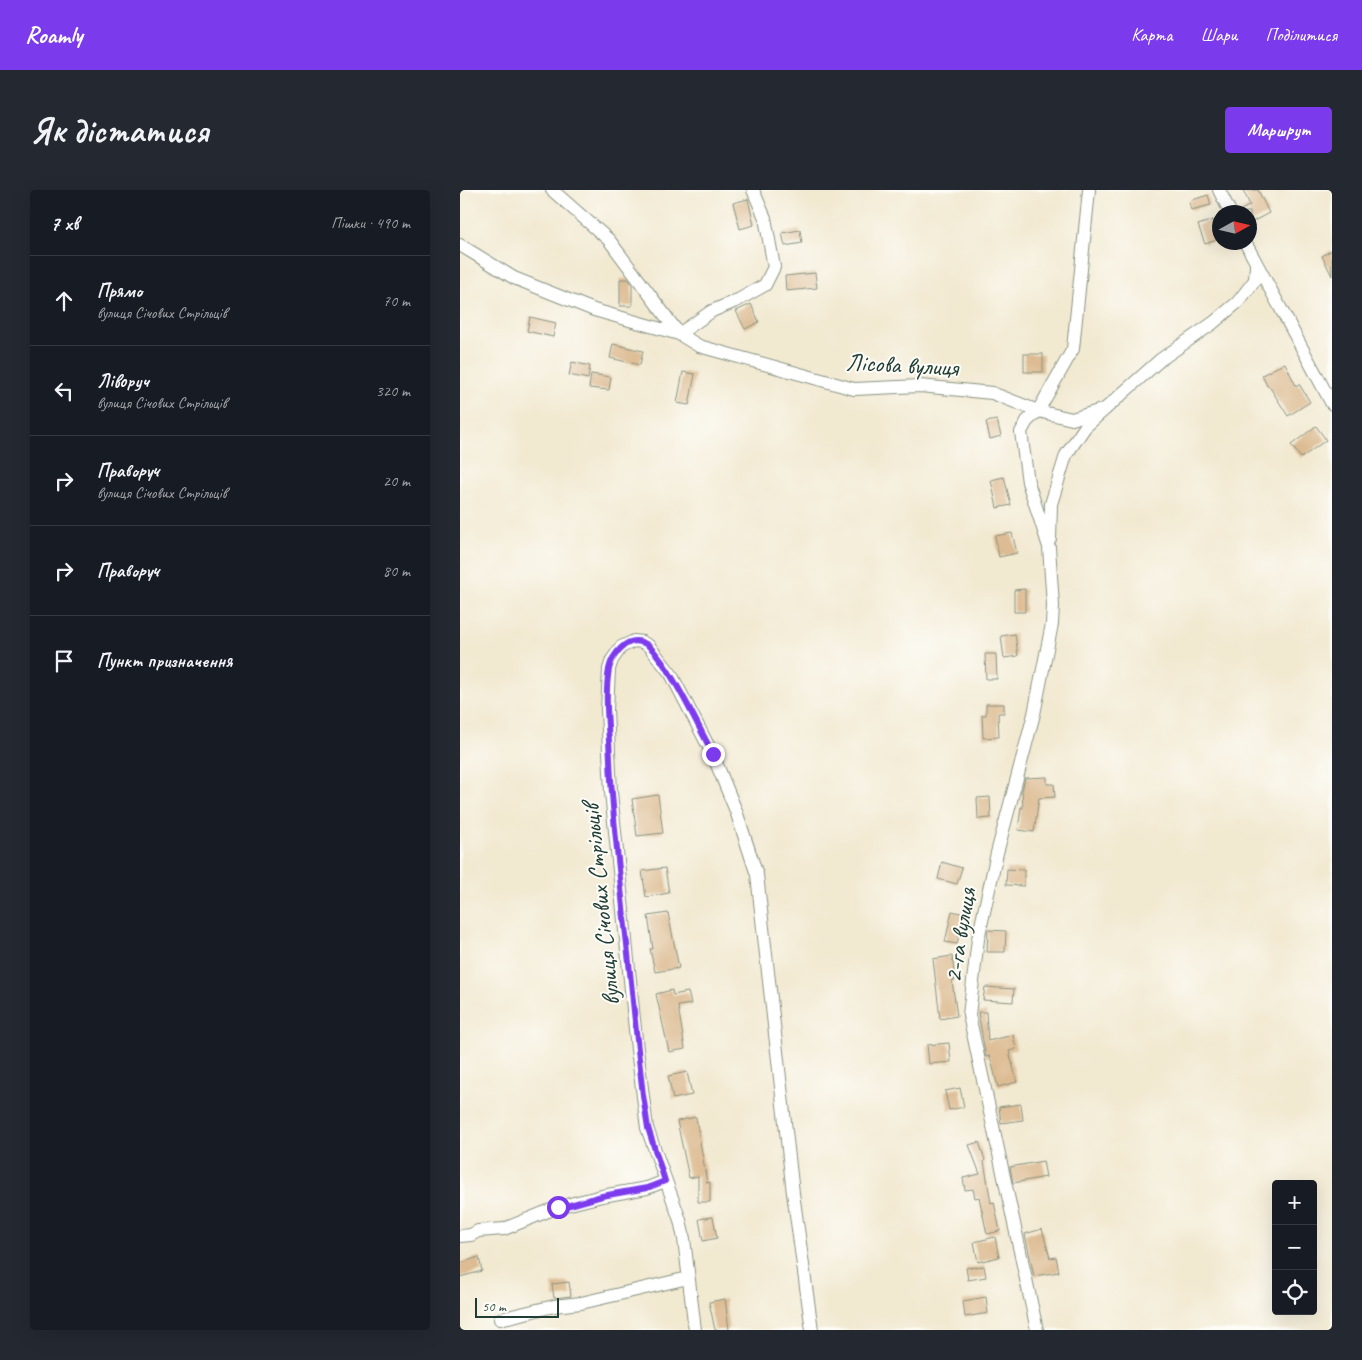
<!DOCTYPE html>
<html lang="uk">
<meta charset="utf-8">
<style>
:root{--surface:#171b24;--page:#242831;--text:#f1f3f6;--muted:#9ea1a6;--line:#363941;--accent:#7c3aed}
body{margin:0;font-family:Caveat,sans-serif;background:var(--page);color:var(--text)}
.controls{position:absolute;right:15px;bottom:15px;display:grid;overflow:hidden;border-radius:5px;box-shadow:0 5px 20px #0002}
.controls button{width:45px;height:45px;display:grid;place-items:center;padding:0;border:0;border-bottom:1px solid var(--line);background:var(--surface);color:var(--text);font:25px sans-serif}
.compass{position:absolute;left:752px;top:15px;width:45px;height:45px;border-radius:50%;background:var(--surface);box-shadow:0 5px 20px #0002;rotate:82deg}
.scale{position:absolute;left:15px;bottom:12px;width:84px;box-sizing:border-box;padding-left:5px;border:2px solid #1f3d34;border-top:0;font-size:14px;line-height:18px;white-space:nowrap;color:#1f3d34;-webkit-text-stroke:4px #fdfcf7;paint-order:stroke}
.stop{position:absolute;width:15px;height:15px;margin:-11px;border:4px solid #7c3aed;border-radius:50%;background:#fff}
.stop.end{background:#7c3aed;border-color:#fff;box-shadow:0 1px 5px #0008}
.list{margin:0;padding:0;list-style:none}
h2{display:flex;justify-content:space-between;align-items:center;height:65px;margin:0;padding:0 20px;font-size:21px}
h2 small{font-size:16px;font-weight:400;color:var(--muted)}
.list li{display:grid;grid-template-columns:32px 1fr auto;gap:15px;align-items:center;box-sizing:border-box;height:90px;padding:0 20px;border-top:1px solid var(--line)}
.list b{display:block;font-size:19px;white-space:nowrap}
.list p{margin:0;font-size:16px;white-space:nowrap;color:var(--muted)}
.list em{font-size:16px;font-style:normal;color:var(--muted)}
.icon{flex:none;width:28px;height:28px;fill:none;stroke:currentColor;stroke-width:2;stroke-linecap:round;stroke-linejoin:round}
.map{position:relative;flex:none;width:872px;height:1140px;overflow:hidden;border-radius:5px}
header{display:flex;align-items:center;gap:30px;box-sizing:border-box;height:70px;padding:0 25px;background:var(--accent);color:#fff}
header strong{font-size:24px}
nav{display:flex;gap:28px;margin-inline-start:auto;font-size:18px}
.intro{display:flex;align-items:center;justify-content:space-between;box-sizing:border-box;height:120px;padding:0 30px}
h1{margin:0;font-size:35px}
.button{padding:12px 22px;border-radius:5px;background:var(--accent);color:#fff;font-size:18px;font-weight:700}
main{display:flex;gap:30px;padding:0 30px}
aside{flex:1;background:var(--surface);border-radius:5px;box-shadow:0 5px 20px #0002}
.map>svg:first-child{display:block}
.building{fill:#ddbc93}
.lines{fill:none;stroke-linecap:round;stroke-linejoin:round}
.street-casing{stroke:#889382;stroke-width:14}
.street{stroke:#fff;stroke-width:12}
.route{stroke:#7c3aed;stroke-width:6}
.labels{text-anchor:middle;stroke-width:4;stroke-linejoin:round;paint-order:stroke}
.street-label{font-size:25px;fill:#1f3d34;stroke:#fdfcf7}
</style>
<header>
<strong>Roamly</strong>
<nav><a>Карта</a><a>Шари</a><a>Поділитися</a></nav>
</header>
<div class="intro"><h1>Як дістатися</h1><a class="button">Маршрут</a></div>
<main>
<aside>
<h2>7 хв<small>Пішки · 490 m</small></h2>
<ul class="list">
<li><svg class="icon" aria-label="ahead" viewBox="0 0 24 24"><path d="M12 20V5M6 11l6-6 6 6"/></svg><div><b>Прямо</b><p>вулиця Січових Стрільців</p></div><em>70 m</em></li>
<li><svg class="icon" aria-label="left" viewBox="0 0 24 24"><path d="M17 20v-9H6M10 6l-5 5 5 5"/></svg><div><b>Ліворуч</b><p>вулиця Січових Стрільців</p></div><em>320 m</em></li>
<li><svg class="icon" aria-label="right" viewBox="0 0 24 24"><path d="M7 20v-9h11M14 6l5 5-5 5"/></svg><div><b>Праворуч</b><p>вулиця Січових Стрільців</p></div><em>20 m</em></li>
<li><svg class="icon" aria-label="right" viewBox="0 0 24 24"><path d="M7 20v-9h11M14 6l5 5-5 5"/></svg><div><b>Праворуч</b></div><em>80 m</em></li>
<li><svg class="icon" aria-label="arrive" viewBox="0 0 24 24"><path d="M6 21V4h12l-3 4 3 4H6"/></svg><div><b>Пункт призначення</b></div></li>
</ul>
</aside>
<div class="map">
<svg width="872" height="1140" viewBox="0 0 872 1140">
<rect width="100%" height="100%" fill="#fdfcf7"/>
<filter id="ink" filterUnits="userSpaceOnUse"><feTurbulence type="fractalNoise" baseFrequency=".02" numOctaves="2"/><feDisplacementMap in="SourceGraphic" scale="10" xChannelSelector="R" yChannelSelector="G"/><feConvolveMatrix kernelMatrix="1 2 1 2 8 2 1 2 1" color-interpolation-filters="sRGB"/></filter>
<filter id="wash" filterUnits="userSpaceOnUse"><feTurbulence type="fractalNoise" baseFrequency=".0096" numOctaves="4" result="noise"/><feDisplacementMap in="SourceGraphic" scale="20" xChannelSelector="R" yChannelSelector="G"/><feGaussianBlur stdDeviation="1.12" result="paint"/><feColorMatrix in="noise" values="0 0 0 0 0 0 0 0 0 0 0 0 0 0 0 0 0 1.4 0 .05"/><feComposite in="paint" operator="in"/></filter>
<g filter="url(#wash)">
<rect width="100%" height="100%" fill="#f2e9d1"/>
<g id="blocks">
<g class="building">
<path d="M783,0H798L809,23L790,33V22H778L790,15Z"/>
<path d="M748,5L751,15L731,20L729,11Z"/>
<path d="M288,9L294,35L280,39L273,13Z"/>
<path d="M753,30L760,49L745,54L738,35Z"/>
<path d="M340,40L342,53L325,56L322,43Z"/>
<path d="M872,60V86L862,66Z"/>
<path d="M355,83L357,98L326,101L325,86Z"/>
<path d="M160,89H168L172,94V116H160Z"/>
<path d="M291,114L299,132L285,139L276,121Z"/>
<path d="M70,127L96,133L93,147L67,141Z"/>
<path d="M153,154L183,161L180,175L150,168Z"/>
<rect x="564" y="164" width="19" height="18"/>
<path d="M112,172L130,176L128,189L109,185Z"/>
<path d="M825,173L836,196L839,194L850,212L828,226L809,196H807L802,185Z"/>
<path d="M223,182L235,184L229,215L217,213Z"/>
<path d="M131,184L151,187L149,200L129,198Z"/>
<path d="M537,230L541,246L530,249L526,232Z"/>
<path d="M856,236L866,250L841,268L831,255Z"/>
<path d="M544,287L551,315L537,318L531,290Z"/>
<path d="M552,343L557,363L539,367L535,346Z"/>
<path d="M565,399V422H554V400Z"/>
<path d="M555,444L558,466L544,468L541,446Z"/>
<path d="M525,464H536L537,489H526Z"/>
<path d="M526,514H544V523H538L539,547L523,548L522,525H526Z"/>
<path d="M587,587V594H594L595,607L579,608L574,642L558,640L561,617L563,618L562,601L565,588Z"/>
<path d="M198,605L203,643L177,646L172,609Z"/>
<path d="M530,607L531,628L518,629L517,608Z"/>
<path d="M482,672L502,678L497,694L478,689Z"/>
<path d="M205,678L209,703L186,707L182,681Z"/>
<path d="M547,679L564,680V696L546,695Z"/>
<path d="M492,721L504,724L497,754L485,752Z"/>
<path d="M208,723L219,778L195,782L190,759H193L188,726Z"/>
<path d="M528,740L546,741L545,762H527Z"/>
<path d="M492,766L495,790L492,791L497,826L480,829L473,769Z"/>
<path d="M525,797L554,799L553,812L523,810Z"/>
<path d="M212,800L213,805L228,802L231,814L218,816L225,859L209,862L196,804Z"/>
<path d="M518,822H526L528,851L553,845L556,859L549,861L557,892L538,897L530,866L526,867Z"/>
<path d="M489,853L491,872L469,874L467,855Z"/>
<path d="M227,882L232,905L213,909L208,886Z"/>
<path d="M500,898L504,917L489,920L485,901Z"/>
<path d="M561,914L563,930L541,933L539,917Z"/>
<path d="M236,927L247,993L250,992V1012H238V986L229,988L217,931Z"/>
<path d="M519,952L525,970L524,971L531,1013L534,1012L540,1041L527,1044L519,1007L515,1008L513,999L505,1000L503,988L520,984L509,955Z"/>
<path d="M583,971L586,987L553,993L550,977Z"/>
<path d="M253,1027L257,1048L243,1051L239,1029Z"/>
<path d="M582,1039L590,1068L596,1067L599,1082L574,1086L565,1044Z"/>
<path d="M535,1047L539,1067L518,1072L514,1052Z"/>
<path d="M19,1067L22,1081L0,1087V1073Z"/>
<path d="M524,1076L526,1087L508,1090L506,1078Z"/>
<path d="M109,1092L111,1106L94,1108L92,1094Z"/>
<path d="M526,1107L528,1123L505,1127L503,1111Z"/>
<path d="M265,1109L269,1140H255L249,1112Z"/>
</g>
</g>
</g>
<g filter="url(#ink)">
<use href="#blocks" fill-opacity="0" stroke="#889382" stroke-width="1"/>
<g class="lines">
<g class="street-casing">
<g id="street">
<path d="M92,0L149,50L219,144L252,121L278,110L305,95L314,77L305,28L293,0"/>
<path d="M759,0L770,22"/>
<path d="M785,52L872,214"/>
<path d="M0,55L54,88L134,120L219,144L239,156L394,199L460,196L532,203L578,221L612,229L645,219"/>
<path d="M590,349L591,314L606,265L625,237L700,170L753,133L778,112L795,90L796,76"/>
<path d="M0,1046L11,1045L18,1041L44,1039L98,1017L142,1006L187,998L205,991"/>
<path d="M40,1129L94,1116L121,1113L228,1088"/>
<path d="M235,1140L224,1049L220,1030L187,938L177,859L151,602L147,520L149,479L152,470L161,457L174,451L182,452L189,456L211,484L253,565L276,621L297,685L333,1003L352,1140"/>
<path d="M577,1140L509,825L518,749L537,663L574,524L592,434L593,415L589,357L568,292L561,242L567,231L578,221L613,159L629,0"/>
</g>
</g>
<use href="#street" class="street"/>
</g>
</g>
<g class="lines" filter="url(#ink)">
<path class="route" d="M98,1017L110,1015L142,1006L187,998L205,991L188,938L183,905C176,846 171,787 164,728C159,675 152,623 150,570C149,540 144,508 149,479C152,465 167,445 184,453C204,462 241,542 253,564"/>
</g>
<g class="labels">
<g class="street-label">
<text transform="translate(442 174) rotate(3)" y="9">Лісова вулиця</text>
<text transform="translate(140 715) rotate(-96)" y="9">вулиця Січових Стрільців</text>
<text transform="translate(499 745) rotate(-81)" y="9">2-га вулиця</text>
</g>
</g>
</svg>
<div class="controls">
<button>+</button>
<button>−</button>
<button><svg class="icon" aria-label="locate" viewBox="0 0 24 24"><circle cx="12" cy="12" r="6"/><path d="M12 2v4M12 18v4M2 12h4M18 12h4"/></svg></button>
</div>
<svg class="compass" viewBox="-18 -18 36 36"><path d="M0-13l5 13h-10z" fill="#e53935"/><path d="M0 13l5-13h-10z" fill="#9ea1a6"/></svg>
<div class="scale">50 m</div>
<div class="stop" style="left:98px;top:1017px"></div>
<div class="stop end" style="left:253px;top:564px"></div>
</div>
</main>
